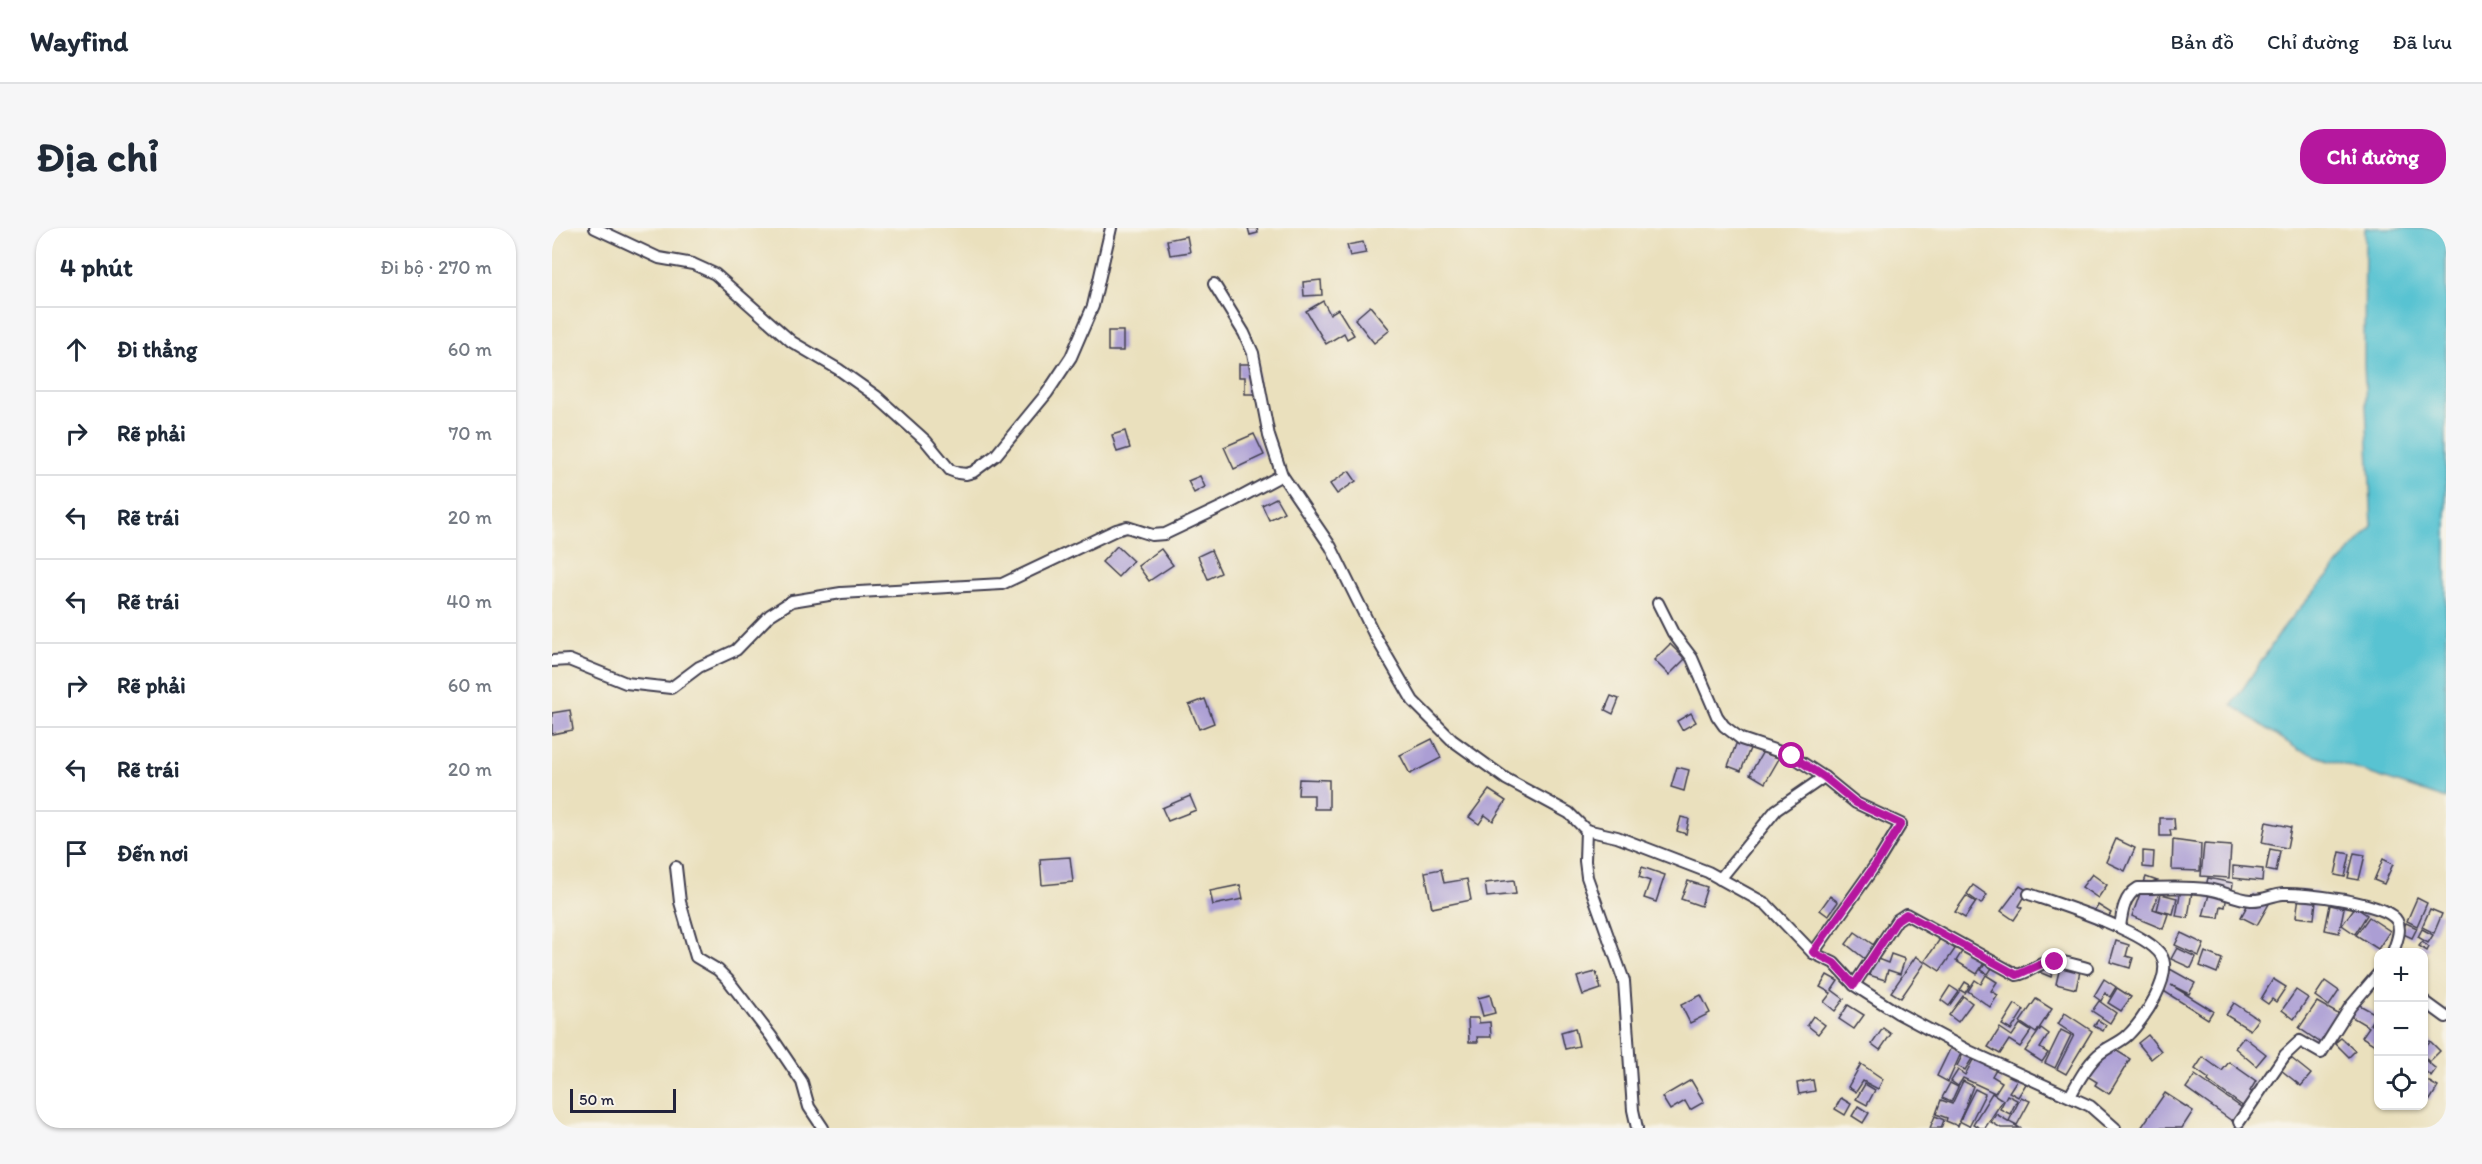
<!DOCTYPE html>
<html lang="vi">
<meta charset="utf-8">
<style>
:root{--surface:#fff;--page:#f6f6f7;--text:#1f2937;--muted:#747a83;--line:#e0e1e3;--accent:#b5179e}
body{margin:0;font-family:Itim,sans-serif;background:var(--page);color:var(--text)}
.controls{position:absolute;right:18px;bottom:18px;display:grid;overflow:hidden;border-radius:12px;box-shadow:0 2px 4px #0004}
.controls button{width:54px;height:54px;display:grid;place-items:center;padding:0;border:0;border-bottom:2px solid var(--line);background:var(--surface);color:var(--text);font:30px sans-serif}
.scale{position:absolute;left:18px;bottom:15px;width:106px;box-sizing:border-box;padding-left:6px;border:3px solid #22223b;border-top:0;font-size:16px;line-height:21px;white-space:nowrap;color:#22223b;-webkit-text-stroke:4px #f7f3e8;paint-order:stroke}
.stop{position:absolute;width:18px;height:18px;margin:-14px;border:4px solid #b5179e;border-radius:50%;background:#fff}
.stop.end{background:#b5179e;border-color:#fff;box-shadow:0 2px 6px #0008}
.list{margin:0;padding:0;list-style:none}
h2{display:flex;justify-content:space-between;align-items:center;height:78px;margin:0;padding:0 24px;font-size:26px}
h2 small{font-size:20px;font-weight:400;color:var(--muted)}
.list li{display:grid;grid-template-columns:39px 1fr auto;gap:18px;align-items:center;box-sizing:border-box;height:84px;padding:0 24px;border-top:2px solid var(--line)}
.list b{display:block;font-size:22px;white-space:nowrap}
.list em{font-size:20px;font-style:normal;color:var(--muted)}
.icon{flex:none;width:33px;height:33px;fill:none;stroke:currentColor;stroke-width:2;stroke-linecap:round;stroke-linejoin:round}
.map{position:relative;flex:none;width:1894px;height:900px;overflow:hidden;border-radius:24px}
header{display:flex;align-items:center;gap:36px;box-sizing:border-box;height:84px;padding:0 30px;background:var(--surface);border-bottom:2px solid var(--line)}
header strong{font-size:28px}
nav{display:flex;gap:33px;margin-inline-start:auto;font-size:21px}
.intro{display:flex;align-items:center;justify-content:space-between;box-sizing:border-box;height:144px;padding:0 36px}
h1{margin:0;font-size:42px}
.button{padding:15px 27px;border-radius:24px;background:var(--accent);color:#fff;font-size:21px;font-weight:700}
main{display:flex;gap:36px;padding:0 36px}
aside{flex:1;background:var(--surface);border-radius:24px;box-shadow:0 2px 4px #0004}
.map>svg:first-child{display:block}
.water{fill:#58c3d2;stroke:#3d7286;stroke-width:1.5}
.building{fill:#ab9ed4}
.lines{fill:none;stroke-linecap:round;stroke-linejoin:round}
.street-casing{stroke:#403e4e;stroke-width:14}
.street{stroke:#fff;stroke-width:10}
.route{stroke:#b5179e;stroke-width:8}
</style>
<header>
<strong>Wayfind</strong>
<nav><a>Bản đồ</a><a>Chỉ đường</a><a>Đã lưu</a></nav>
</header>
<div class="intro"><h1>Địa chỉ</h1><a class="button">Chỉ đường</a></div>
<main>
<aside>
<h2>4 phút<small>Đi bộ · 270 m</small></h2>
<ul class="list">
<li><svg class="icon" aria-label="ahead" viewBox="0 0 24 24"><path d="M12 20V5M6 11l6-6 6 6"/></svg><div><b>Đi thẳng</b></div><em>60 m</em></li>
<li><svg class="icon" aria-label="right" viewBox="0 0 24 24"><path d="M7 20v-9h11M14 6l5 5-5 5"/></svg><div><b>Rẽ phải</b></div><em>70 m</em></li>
<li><svg class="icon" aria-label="left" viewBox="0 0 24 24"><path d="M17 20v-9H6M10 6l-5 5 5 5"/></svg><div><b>Rẽ trái</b></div><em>20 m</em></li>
<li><svg class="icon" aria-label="left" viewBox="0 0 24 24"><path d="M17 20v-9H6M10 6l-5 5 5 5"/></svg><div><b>Rẽ trái</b></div><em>40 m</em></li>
<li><svg class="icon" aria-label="right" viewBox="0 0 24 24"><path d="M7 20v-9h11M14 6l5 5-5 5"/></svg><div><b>Rẽ phải</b></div><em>60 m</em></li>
<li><svg class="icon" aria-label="left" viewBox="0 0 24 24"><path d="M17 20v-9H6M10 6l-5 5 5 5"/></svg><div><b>Rẽ trái</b></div><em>20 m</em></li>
<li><svg class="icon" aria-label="arrive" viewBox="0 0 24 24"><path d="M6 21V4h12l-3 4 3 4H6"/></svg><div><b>Đến nơi</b></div></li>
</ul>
</aside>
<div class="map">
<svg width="1894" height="900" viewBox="0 0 1894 900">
<rect width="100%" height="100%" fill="#f7f3e8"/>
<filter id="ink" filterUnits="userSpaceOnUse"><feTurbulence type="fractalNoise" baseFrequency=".0167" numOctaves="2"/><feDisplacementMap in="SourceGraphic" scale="12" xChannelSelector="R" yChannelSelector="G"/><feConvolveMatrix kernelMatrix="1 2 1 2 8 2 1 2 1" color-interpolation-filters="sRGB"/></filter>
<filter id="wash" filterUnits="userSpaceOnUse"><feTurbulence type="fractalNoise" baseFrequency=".008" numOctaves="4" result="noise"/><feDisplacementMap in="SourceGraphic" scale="24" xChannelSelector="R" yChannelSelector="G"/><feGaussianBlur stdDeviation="1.35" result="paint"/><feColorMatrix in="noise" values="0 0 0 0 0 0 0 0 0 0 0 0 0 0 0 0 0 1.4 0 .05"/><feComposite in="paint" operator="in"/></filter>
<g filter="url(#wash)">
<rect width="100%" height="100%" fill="#eae0bd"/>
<path class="water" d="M1813,0H1894V571L1747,522L1680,477L1734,396L1820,298L1812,136Z"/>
<g id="blocks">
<g class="building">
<path d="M696,0H705L706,5L698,7Z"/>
<path d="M635,8L638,24L618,27L615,12Z"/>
<path d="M811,14L814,25L798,28L795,17Z"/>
<path d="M769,52L770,67L752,68L751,54Z"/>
<path d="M771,73L778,86L786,81L802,107L795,111L792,105L774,116L754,83Z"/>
<path d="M818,78L838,102L822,115L803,91Z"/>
<rect x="556" y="103" width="15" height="20"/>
<path d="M687,136H706V166H693V149H687Z"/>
<path d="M573,203L578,220L565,224L560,207Z"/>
<path d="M702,206L712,227L682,241L672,219Z"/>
<path d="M797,243L804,253L785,266L778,256Z"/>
<path d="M648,248L653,259L642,265L636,253Z"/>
<path d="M724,270L732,284L717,292L710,277Z"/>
<path d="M565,318L581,333L566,349L550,334Z"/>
<path d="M609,321L621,337L597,353L586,338Z"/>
<path d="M659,322L669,345L656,351L646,328Z"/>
<path d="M1118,416L1133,431L1117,447L1102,432Z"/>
<path d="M1059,468L1067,471L1061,486L1053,482Z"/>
<path d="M653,471L662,495L647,501L637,477Z"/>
<path d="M18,482L21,502L0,506V485Z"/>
<path d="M1139,485L1144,494L1130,502L1125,493Z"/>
<path d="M1187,508L1201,513L1189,543L1176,538Z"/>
<path d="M880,511L889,530L858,546L848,527Z"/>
<path d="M1213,520L1228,529L1213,555L1198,546Z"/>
<path d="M1125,539L1137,542L1132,563L1119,559Z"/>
<path d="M747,551L777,552V581H762V567H746Z"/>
<path d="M937,562L954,573L941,593L933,587L927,596L917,589Z"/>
<path d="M638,568L644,582L616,593L610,580Z"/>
<path d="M1129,589L1137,591L1134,606L1125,603Z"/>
<path d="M1608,590H1622L1623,602H1618L1619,608H1608Z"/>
<path d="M1714,594L1739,599L1735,620L1710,615Z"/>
<path d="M1564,611L1583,620L1573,643L1554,634Z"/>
<path d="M1621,612L1649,616L1648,643L1620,642Z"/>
<path d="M1652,616L1679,618L1677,650L1649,648Z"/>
<path d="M1718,621L1728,623L1724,644L1714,642Z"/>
<path d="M1591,623L1602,624L1601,640L1591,639Z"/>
<path d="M1788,624L1798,626L1793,649L1783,647Z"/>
<path d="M1802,625L1813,627L1807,652L1796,650Z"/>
<path d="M518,629L521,654L490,657L488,631Z"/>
<path d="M1831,631L1841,636L1832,656L1822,652Z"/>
<path d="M1681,638L1711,641L1710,653L1681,650Z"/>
<path d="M1090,639L1113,647L1104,674L1092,670L1098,653L1087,649Z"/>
<path d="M889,641L892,655L915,651L919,672L880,680L873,644Z"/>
<path d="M1540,646L1555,657L1546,670L1530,659Z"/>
<path d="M1594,649L1611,655L1601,681L1616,686L1611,701L1580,688Z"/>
<path d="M1656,650L1681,655L1679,668L1675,667L1673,679L1669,678L1667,690L1651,688L1658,663L1653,662Z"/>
<path d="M962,652L964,666L935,669L933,655Z"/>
<path d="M1136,653L1155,659L1149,678L1129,671Z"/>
<path d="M688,657L691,671L661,677L658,663Z"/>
<path d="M1421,657L1435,667L1429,676L1415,666Z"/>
<path d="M1468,658L1476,663L1467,678L1470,680L1462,692L1449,683Z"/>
<path d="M1629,661L1640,663L1636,690L1624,688Z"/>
<path d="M1748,662L1765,664L1762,691L1744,689Z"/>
<path d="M1702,665L1718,674L1705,697L1689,689Z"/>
<path d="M1609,666L1625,670L1621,686L1605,682Z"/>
<path d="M1278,668L1286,674L1276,688L1268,682Z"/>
<path d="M1414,668L1424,674L1413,690L1403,684Z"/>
<path d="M1865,670L1875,675L1865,698L1855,693Z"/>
<path d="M1546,677L1559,685L1549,700L1536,691Z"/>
<path d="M1778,677L1792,680L1787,705L1773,702Z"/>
<path d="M1803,679L1815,687L1803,706L1790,697Z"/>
<path d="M1878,681L1890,686L1882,705L1870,699Z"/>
<path d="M1817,689L1838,703L1826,721L1804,707Z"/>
<path d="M1854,695L1865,700L1860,710L1849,705Z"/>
<path d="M1870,701L1881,707L1876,715L1866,709Z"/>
<path d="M1303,704L1323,718L1313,731L1294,716Z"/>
<path d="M1629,705L1652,716L1647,728L1623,717Z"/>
<path d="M1388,711L1403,721L1388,743L1373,733Z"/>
<path d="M1564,713L1577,717L1574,728L1581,730L1578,740L1558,734Z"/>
<path d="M1870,714L1877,719L1875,723L1867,718Z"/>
<path d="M1625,720L1644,729L1639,740L1619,731Z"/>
<path d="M1411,722L1432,735L1425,746L1404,733Z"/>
<path d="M1653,724L1670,731L1665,745L1648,738Z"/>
<path d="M1339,726L1353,731L1348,746L1336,742L1333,752L1317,747L1323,730L1336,735Z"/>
<path d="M1364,728L1373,735L1349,770L1339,764Z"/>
<path d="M1492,730L1504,735L1499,749L1487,744Z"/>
<path d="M1433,736L1440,740L1436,746L1429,742Z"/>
<path d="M1508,739L1528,743L1524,761L1504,756Z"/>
<path d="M1618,741L1643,755L1637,766L1619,757L1661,783L1656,791L1610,762L1615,754L1612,752Z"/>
<path d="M1044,744L1049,761L1031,767L1025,749Z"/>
<path d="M1275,747L1286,753L1280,762L1292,771L1283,783L1272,774L1279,765L1268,759Z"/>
<path d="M1434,747L1445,754L1439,763L1446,767L1438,779L1416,763L1423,752L1429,756Z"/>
<path d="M1552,751L1564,759L1558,769L1553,765L1549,773L1542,768Z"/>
<path d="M1721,751L1734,759L1724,774L1720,771L1716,776L1709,771Z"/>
<path d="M1773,753L1787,763L1777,778L1763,768Z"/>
<path d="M1413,754L1418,757L1413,765L1408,762Z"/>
<path d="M1398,758L1407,764L1397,778L1389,772Z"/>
<path d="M1565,760L1579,769L1569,783L1556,775Z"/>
<path d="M1744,762L1756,770L1742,791L1730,782Z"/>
<path d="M938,767L943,785L931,788L926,770Z"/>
<path d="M1149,767L1158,785L1138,795L1129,777Z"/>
<path d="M1411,768L1420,775L1406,794L1397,787Z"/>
<path d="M1484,771L1500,781L1484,805L1468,794Z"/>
<path d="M1547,773L1564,785L1558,795L1540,783Z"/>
<path d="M1765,774L1788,787L1769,815L1747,800Z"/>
<path d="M1802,774L1824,786L1818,796L1820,797L1826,788V819L1810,809L1817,799L1795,786Z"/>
<path d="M1682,775L1706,791L1698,802L1674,787Z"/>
<path d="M1463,776L1472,782L1459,802L1450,797Z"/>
<path d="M1296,777L1312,787L1302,801L1287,791Z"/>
<path d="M1513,785L1540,803L1514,846L1505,841L1522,807L1506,796Z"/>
<path d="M1261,788L1273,797L1266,806L1255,797Z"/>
<path d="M916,790H927V795L938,794L939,809H925L926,814H917Z"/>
<path d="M1546,792L1554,797L1551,803L1542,798Z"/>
<path d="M1468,796L1479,803L1468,819L1457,812L1448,826L1436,819L1448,800L1460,808Z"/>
<path d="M1023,800L1027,818L1013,821L1009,804Z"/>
<path d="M1331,800L1339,806L1328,822L1320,816Z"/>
<path d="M1489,800L1497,806L1488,820L1496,825L1490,834L1473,823Z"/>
<path d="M1509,802L1519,807L1503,840L1493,835Z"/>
<path d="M1596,807L1609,823L1599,831L1586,815Z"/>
<path d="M1692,809L1714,826L1704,838L1683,820Z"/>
<path d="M1789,810L1803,823L1797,829L1783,815Z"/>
<path d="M1878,813L1888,823L1877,834L1872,828V820Z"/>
<path d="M1552,815L1578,831L1557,866L1543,857L1545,854L1532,846Z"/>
<path d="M1399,819L1409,825L1396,854L1385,848Z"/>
<path d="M1412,824L1421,829L1413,842L1405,838Z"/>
<path d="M1651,829L1670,843L1677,834L1704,853L1698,863L1702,866L1692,879L1656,853L1657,851L1643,841Z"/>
<path d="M1422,830L1444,841L1440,848L1450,854L1443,865L1411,850L1406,858L1399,853L1406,842L1413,847Z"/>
<path d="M1739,830L1759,846L1749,858L1729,842Z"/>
<path d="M1872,831L1884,841L1879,848L1872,842Z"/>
<path d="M1309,836L1331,851L1326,861L1311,853L1304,864L1296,859Z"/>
<path d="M1643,847L1690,880L1680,893L1634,860Z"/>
<path d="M1466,850L1474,856L1466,869L1457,864Z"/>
<path d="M1139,852L1152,874L1138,882L1133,873L1118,882L1110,869Z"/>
<path d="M1261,852L1263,863L1247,866L1245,855Z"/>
<path d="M1874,852L1886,859L1878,872L1872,868V856Z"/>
<path d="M1411,853L1421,858L1406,898L1394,893L1395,890L1384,886L1389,872L1400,876Z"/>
<path d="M1398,855L1406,859L1399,874L1390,870Z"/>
<path d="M1313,856L1323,862L1315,877L1304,871Z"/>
<path d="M1423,861L1433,866L1417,898L1407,893Z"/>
<path d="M1440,865L1451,872L1433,900H1428L1421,896Z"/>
<path d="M1613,865L1641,883L1630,900H1589Z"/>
<path d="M1455,867L1465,872L1458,886L1448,881Z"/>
<path d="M1469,869L1478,873L1465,897L1457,893Z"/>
<path d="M1289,870L1299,876L1293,887L1283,881Z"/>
<path d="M1306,878L1317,885L1311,895L1300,888Z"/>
<path d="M1444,886L1468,900H1449L1439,894Z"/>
<path d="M1383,888L1392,892L1389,900H1378Z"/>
</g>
</g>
</g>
<g filter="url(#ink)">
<use href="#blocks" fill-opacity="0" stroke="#403e4e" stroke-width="1.5"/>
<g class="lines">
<g class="street-casing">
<g id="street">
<path d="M43,0L107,30L141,36L163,46L240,114L286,141L324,168L374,213L398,242L406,245L414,246L421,244L444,227L495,165L519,129L541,78L559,0"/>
<path d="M662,56L692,105L701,125L717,208L730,247L779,319L822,406L861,473L900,512L954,551L1017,585L1034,602L1065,609L1156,644L1214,676L1261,725L1282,735L1302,757L1346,785L1417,823L1538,878L1563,900"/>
<path d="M1106,375L1121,405L1140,430L1165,488L1172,498L1189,511L1240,528L1272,549L1304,575L1349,596L1327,632L1261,725"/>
<path d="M0,433L17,432L74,455L119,460L147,439L184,422L218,387L240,373L289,365L450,356L564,302L575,299L600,307L613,306L676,276L730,247"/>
<path d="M1034,602L1033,633L1035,649L1072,753L1081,882L1085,900"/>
<path d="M124,639L128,674L144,729L166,742L176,752L219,808L250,854L257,879L271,900"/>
<path d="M1168,651L1224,582L1272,549"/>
<path d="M1477,666C1506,676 1594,703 1609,727C1622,747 1591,793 1576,807C1568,815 1555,819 1546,827C1534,838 1526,854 1518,868"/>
<path d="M1568,699C1570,684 1572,668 1586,660C1609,660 1632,658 1655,661C1670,663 1684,671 1699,672C1710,673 1720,667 1731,666C1752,665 1835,674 1845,693C1850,702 1844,715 1841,724"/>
<path d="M1302,757L1345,692L1354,686L1465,747C1475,745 1482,739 1492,735C1504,730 1522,737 1535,740"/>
<path d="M1872,773L1894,789"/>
<path d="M1687,894L1733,827L1748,813L1769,825L1798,779L1826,746"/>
</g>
</g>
<use href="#street" class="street"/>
</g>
</g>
<g class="lines" filter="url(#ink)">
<path class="route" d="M1240,528L1272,549L1304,575L1349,596L1327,632L1261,724L1282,735L1302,757L1345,692L1354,686L1465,747L1494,734H1503"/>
</g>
</svg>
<div class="controls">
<button>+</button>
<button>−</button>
<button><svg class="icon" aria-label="locate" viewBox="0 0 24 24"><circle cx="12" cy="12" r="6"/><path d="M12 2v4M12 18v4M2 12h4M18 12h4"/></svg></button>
</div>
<div class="scale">50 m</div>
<div class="stop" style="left:1240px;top:528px"></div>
<div class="stop end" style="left:1503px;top:734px"></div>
</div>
</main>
